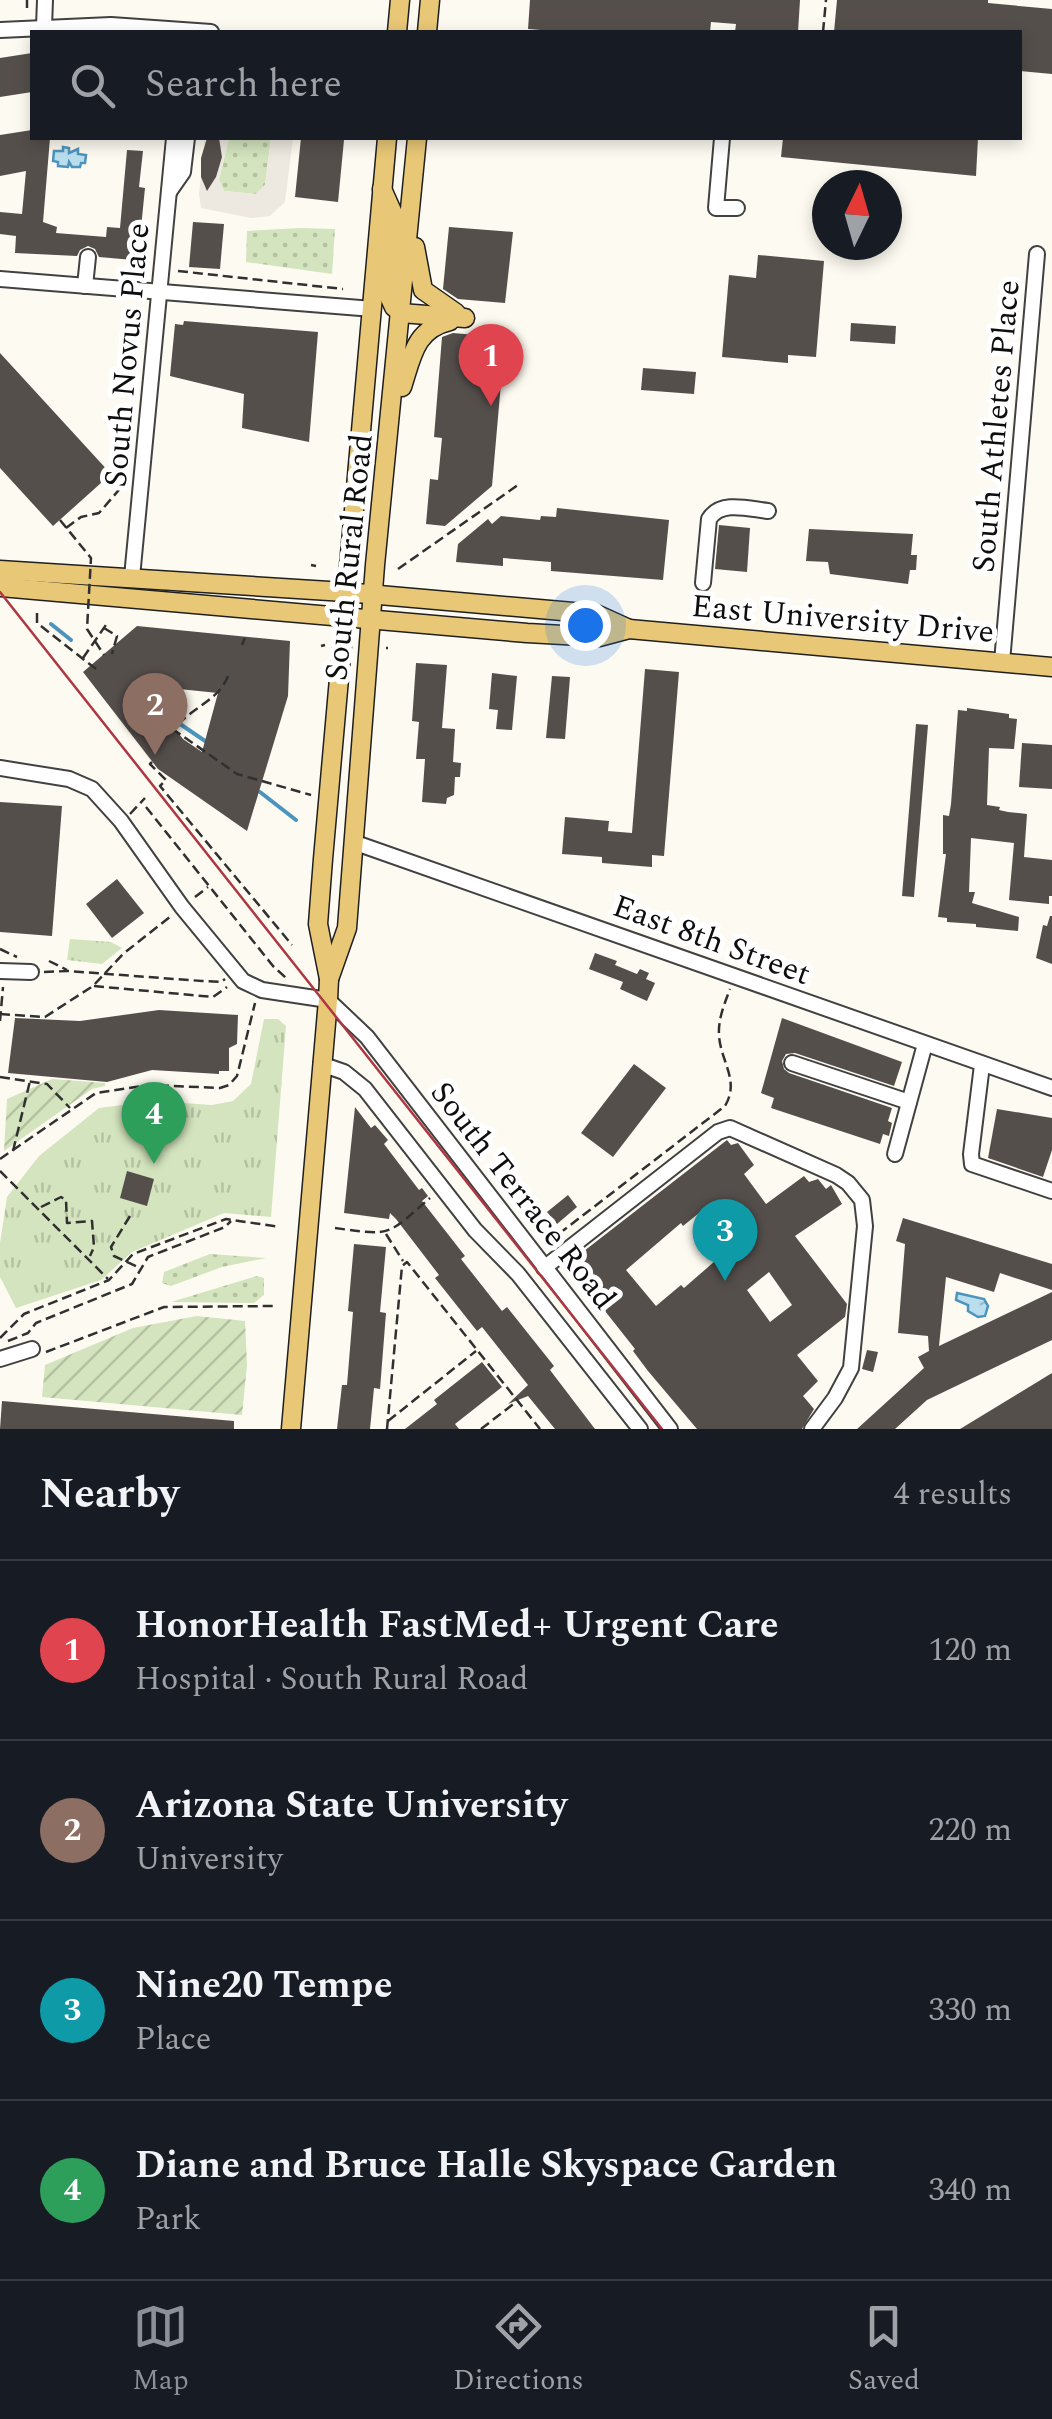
<!DOCTYPE html>
<meta charset="utf-8">
<style>
:root{--surface:#171b24;--page:#20242c;--text:#f1f3f6;--muted:#9ea1a6;--line:#363941;--accent:#8c9099}
body{margin:0;font-family:Spectral,serif;background:var(--page);color:var(--text)}
.compass{position:absolute;left:812px;top:170px;width:90px;height:90px;border-radius:50%;background:var(--surface);box-shadow:0 5px 15px #0003;rotate:5deg}
.you{position:absolute;left:585px;top:625px;width:35px;height:35px;margin:-25px;border:8px solid #fff;border-radius:50%;background:#1a73e8;box-shadow:0 0 0 15px #1a73e833}
.badge{display:grid;place-items:center;width:65px;height:65px;border-radius:50%;background:var(--accent);color:#fff;font-size:32px;font-weight:700}
.pin{position:absolute;translate:-50% -82px;filter:drop-shadow(0 2px 5px #0008)}
.pin::after{content:'';position:absolute;top:52px;width:35px;height:30px;background:inherit;clip-path:polygon(0 0,100% 0,50% 100%)}
.list{margin:0;padding:0;list-style:none}
h2{display:flex;justify-content:space-between;align-items:center;height:130px;margin:0;padding:0 40px;font-size:42px}
h2 small{font-size:32px;font-weight:400;color:var(--muted)}
.list li{display:grid;grid-template-columns:65px 1fr auto;gap:30px;align-items:center;box-sizing:border-box;height:180px;padding:0 40px;border-top:2px solid var(--line)}
.list b{display:block;font-size:38px;white-space:nowrap}
.list p{margin:0;font-size:32px;white-space:nowrap;color:var(--muted)}
.list em{font-size:32px;font-style:normal;color:var(--muted)}
.icon{flex:none;width:55px;height:55px;fill:none;stroke:currentColor;stroke-width:2;stroke-linecap:round;stroke-linejoin:round}
.map{position:relative;flex:none;width:1052px;height:1429px;overflow:hidden}
.search{position:absolute;background:var(--surface);box-shadow:0 5px 15px #0003;left:30px;right:30px;top:30px;height:110px;display:flex;align-items:center;gap:25px;box-sizing:border-box;padding:0 35px;border-radius:0px;color:var(--muted);font-size:38px}
.sheet{height:850px;background:var(--surface)}
nav{display:flex;justify-content:space-around;align-items:center;box-sizing:border-box;height:140px;border-top:2px solid var(--line);background:var(--surface);font-size:28px;color:var(--muted)}
nav a{display:grid;justify-items:center;gap:5px}
nav .on{color:var(--accent)}
.map>svg:first-child{display:block}
.grass{fill:url(#grass-dots)}
.park{fill:url(#park-tufts)}
.garden{fill:url(#garden-furrows)}
.plaza{fill:#ede9e0}
.water{fill:url(#water-ripples);stroke:#4b94bd;stroke-width:2.5}
.lines{fill:none;stroke-linecap:round;stroke-linejoin:round}
.stream{stroke:#4b94bd;stroke-width:4}
.building{fill:#554f4c;fill-rule:evenodd}
.minor-casing{stroke:#414141;stroke-width:18}
.major-casing{stroke:#1f1f1f;stroke-width:21}
.path{stroke:#303030;stroke-width:2.5;stroke-dasharray:10 5;stroke-linecap:butt}
.minor{stroke:#fff;stroke-width:14}
.major{stroke:#e8c776;stroke-width:18}
.tram{stroke:#ad3742;stroke-width:2.5}
.path-bridge{stroke:#303030;stroke-width:2.5;stroke-dasharray:10 5;stroke-linecap:butt}
.labels{text-anchor:middle;stroke-width:10;stroke-linejoin:round;paint-order:stroke}
.street-label{font-size:32px;fill:#0e0e0e;stroke:#fff}
</style>
<div class="map">
<svg width="1052" height="1429" viewBox="0 0 1052 1429">
<defs>
<pattern id="grass-dots" width="8" height="8" patternUnits="userSpaceOnUse" patternTransform="scale(2.5)"><rect width="8" height="8" fill="#d3e4be"/><path d="M2 2h.1M6 6h.1" fill="none" stroke="#b4c2a2" stroke-width="1.8" stroke-linecap="round"/></pattern>
<pattern id="park-tufts" width="24" height="20" patternUnits="userSpaceOnUse" patternTransform="scale(2.5)"><rect width="24" height="20" fill="#d3e4be"/><path d="M3 7l-1-3M5 7V3M7 7l1-3M15 17l-1-3M17 17v-4M19 17l1-3" fill="none" stroke="#b4c2a2"/></pattern>
<pattern id="garden-furrows" width="10" height="10" patternUnits="userSpaceOnUse" patternTransform="scale(2.5)"><rect width="10" height="10" fill="#d3e4be"/><path d="M-1 1l2-2M0 10L10 0M9 11l2-2" fill="none" stroke="#b4c2a2"/></pattern>
<pattern id="water-ripples" width="26" height="14" patternUnits="userSpaceOnUse" patternTransform="scale(2.5)"><rect width="26" height="14" fill="#bbdeef"/><path d="M2 4q2-2 4 0t4 0M15 11q2-2 4 0t4 0" fill="none" stroke="#a0bdcc"/></pattern>
</defs>
<rect width="100%" height="100%" fill="#fdfaf1"/>
<g class="grass">
<path d="M229,138H271L265,185L256,194L224,191L219,180Z"/>
<path d="M300,228L335,229L332,274L246,262L247,231Z"/>
<path d="M210,1254L266,1258L222,1267L171,1286L162,1283L164,1272Z"/>
<path d="M257,1276L264,1278V1295L254,1303L171,1302Z"/>
</g>
<g class="park">
<path d="M70,939L111,942L122,948L102,964L67,960Z"/>
<path d="M264,1019H278L286,1026L271,1217L224,1213L132,1252L101,1280L16,1308L0,1277V1243L7,1197L39,1156L99,1108L153,1101L212,1105L233,1101L251,1084Z"/>
</g>
<g class="garden">
<path d="M52,1079L105,1083V1086L92,1089L4,1151L7,1099Z"/>
<path d="M197,1316L245,1321L247,1365L242,1415L42,1397L45,1365L133,1328Z"/>
</g>
<path class="plaza" d="M205,138H229L219,180L224,191L256,194L265,185L271,138H293L285,202L270,216L251,218L201,208L199,194Z"/>
<g class="water">
<path d="M63,147L69,148V153L78,149V154L86,155L85,163H81L80,167H72L69,162L68,167L58,166V162L53,161L54,151H63Z"/>
<path d="M957,1293L984,1299L988,1306L985,1316L978,1317L968,1311V1305L956,1300Z"/>
</g>
<g class="lines">
<g class="stream">
<path d="M51,624L71,640"/>
<path d="M158,709L208,743"/>
<path d="M260,792L296,820"/>
</g>
</g>
<g class="building">
<path d="M530,0H800L798,32H735L736,24L711,22L710,32H566L528,29Z"/>
<path d="M837,0H988V3L1052,9V74L1020,71V32H834Z"/>
<path d="M32,53V92L0,97V58Z"/>
<path d="M32,130V138H50L43,222L57,227L56,233L106,237L107,227L120,228L127,150L143,151L139,187L145,188L141,228H148L146,266L133,265V260L99,257L95,249L88,246L80,250L77,256L15,253L16,236L0,234V212L22,214L26,171L0,176V135Z"/>
<path d="M207,138H219L222,157L216,177L207,191L201,177V158Z"/>
<path d="M301,138L344,140L338,202L295,197Z"/>
<path d="M783,138H978L976,176L781,157Z"/>
<path d="M193,222L224,224L220,269L189,267Z"/>
<path d="M449,227L513,232L505,303L458,299L443,289Z"/>
<path d="M758,255L824,261L816,357L788,355V363L722,357L729,275L756,278Z"/>
<path d="M184,321L318,332L309,442L242,428L244,394L170,376L175,324L183,325Z"/>
<path d="M851,323L896,326L895,344L850,341Z"/>
<path d="M453,333L510,338L506,383H501L492,486L445,526L426,524L430,479L438,480L442,438L434,437L442,337Z"/>
<path d="M0,353L111,474L53,526L0,468Z"/>
<path d="M643,368L696,372L694,394L641,390Z"/>
<path d="M557,508L669,520L663,580L551,571V562L503,558V566L456,562L458,544L488,519L492,524L501,516L540,520L541,516L556,517Z"/>
<path d="M719,525L750,528L747,572L715,569Z"/>
<path d="M809,529L913,534L911,555H917L916,570H910L908,584L830,574L828,562L806,561Z"/>
<path d="M137,626L290,641L288,696L247,831L158,769L83,672ZM140,685L218,693L202,752L183,739Z"/>
<path d="M416,663L447,665L442,728L455,729L453,762L461,763L460,777H455L454,795L447,798L446,804L422,802L425,759H416L419,722L412,721Z"/>
<path d="M645,669L679,672L664,856L652,855V867L602,863V857L562,854L565,817L609,821L608,831L632,833Z"/>
<path d="M492,673L517,676L512,730L496,729L498,710L489,709Z"/>
<path d="M552,676L570,677L565,739L546,738Z"/>
<path d="M967,708L1009,714V718L1017,719L1014,749L989,748L987,805L1000,807L999,810L1008,812L1027,814L1024,857L1052,860V896H1049V904L1009,900L1014,843L971,838L969,892H975L972,903L1019,917L1018,931L976,927V924L947,922V918L938,917L946,854H943V815L949,816L951,804L958,710L967,711Z"/>
<path d="M916,724L928,725L914,897L902,896Z"/>
<path d="M1022,743L1052,745V789L1019,787Z"/>
<path d="M0,802L62,806L52,936L0,932Z"/>
<path d="M117,879L144,913L112,938L86,904Z"/>
<path d="M1050,916H1052V964L1036,958L1043,925L1047,926Z"/>
<path d="M595,953L617,961L615,965L637,974L640,969L649,973L646,979L655,983L647,1001L620,989L623,982L589,969Z"/>
<path d="M159,1010L238,1015L237,1044L229,1048V1071H219V1074L152,1070L107,1082L8,1073L15,1018L80,1021Z"/>
<path d="M782,1018L902,1062L894,1086L795,1053L786,1054L782,1061L784,1069L789,1073L892,1108L888,1121L892,1123L889,1136L883,1134L880,1144L771,1108L774,1098L761,1093Z"/>
<path d="M634,1064L666,1088L613,1157L581,1133Z"/>
<path d="M355,1107L371,1128L375,1125L388,1140L384,1144L419,1190L422,1188L428,1196L422,1201L465,1256L461,1259L502,1311L507,1307L554,1366L550,1370L595,1429H555L528,1396L508,1404L528,1385L482,1327L477,1331L435,1278L439,1275L396,1219L390,1213L389,1219L344,1213Z"/>
<path d="M997,1109L1052,1118V1150L1043,1177L988,1158Z"/>
<path d="M727,1140L731,1145L738,1143L754,1165L744,1174L766,1204L804,1176L809,1182L818,1179L826,1189L831,1185L842,1204L795,1236L847,1304L845,1317L797,1355L818,1381L803,1396L814,1409L802,1429H697L648,1371L633,1351L635,1349L590,1292L588,1294L566,1265ZM709,1205L738,1241L684,1288L681,1285L656,1306L626,1270L681,1223L683,1226ZM769,1272L792,1305L770,1322L747,1290Z"/>
<path d="M127,1171L154,1179L147,1206L120,1198Z"/>
<path d="M568,1195L577,1207L557,1224L547,1212Z"/>
<path d="M903,1218L1052,1264V1290L1000,1273L994,1292L946,1277L939,1346L1052,1292V1340L927,1400L895,1429H857L924,1368L918,1357L929,1351L928,1336L898,1333L905,1244L896,1241Z"/>
<path d="M354,1244L386,1247L380,1312L386,1313L380,1389L374,1388L370,1429H337L342,1385H347L353,1312L348,1311Z"/>
<path d="M867,1350L878,1352L873,1372L862,1369Z"/>
<path d="M482,1362L502,1387L455,1424L459,1429H405L437,1404L434,1400Z"/>
<path d="M1052,1373V1429H960Z"/>
<path d="M2,1401L234,1421V1429H0Z"/>
</g>
<g class="lines">
<g class="minor-casing">
<g id="minor">
<path d="M44,27L45,0"/>
<path d="M0,30L111,25L211,32"/>
<path d="M722,138L716,208H737"/>
<path d="M169,192L183,172L187,138"/>
<path d="M0,279L373,309"/>
<path d="M85,286L88,257"/>
<path d="M132,577L174,138"/>
<path d="M703,583L709,519C721,500 749,509 768,511"/>
<path d="M1002,662L1037,254"/>
<path d="M0,768L69,779L92,789L121,821L182,907L243,981L262,990L328,1000L367,1037L670,1429"/>
<path d="M353,842L1052,1088"/>
<path d="M0,971L31,972"/>
<path d="M792,1063L909,1102"/>
<path d="M321,1064L344,1072L365,1089L475,1230L518,1274L640,1429"/>
<path d="M982,1065L971,1154L972,1164L1052,1191"/>
<path d="M895,1154L925,1044"/>
<path d="M544,1268L718,1132L730,1128L836,1175L848,1183L862,1200L865,1226L851,1368L835,1398L812,1429"/>
<path d="M0,1359L32,1349"/>
</g>
</g>
<g class="major-casing">
<g id="major">
<path d="M397,32L400,0"/>
<path d="M427,32L430,0"/>
<path d="M382,189L395,218L389,296L394,307L401,313L465,318"/>
<path d="M415,247L423,290L456,313"/>
<path d="M402,387C412,356 415,329 450,321"/>
<path d="M0,570L345,592L596,614L629,629"/>
<path d="M0,587L527,633L599,637L629,629L1052,667"/>
<path d="M329,979L347,928L375,565L417,138"/>
<path d="M291,1429L328,1000L329,979L318,924L323,859L387,138"/>
</g>
</g>
<g class="path">
<path d="M27,8V0"/>
<path d="M823,32L826,0"/>
<path d="M178,271L343,289"/>
<path d="M66,528L81,517L99,513L124,484H128"/>
<path d="M311,565L316,566"/>
<path d="M398,569L518,485"/>
<path d="M37,613V623L96,669"/>
<path d="M104,628L117,636L112,654"/>
<path d="M242,645L245,638"/>
<path d="M321,646L325,645"/>
<path d="M386,648H388"/>
<path d="M83,658L108,622"/>
<path d="M228,676C218,702 189,708 174,730L237,774L311,795"/>
<path d="M145,692L156,705L180,718"/>
<path d="M152,762L150,764L166,780L160,786L292,945"/>
<path d="M146,807L273,966L286,978"/>
<path d="M130,814L145,798"/>
<path d="M195,897L208,887"/>
<path d="M0,949L17,957"/>
<path d="M49,961L67,970"/>
<path d="M44,972L68,971L202,981L221,982L225,979"/>
<path d="M94,986L213,997L227,987"/>
<path d="M0,1014L45,1017L93,986L123,954L171,916"/>
<path d="M0,1021L3,987"/>
<path d="M0,1077L47,1084L70,1108"/>
<path d="M13,1151L30,1081"/>
<path d="M0,1159L96,1093L149,1085L220,1088L229,1085L237,1076L255,1003"/>
<path d="M0,1171L108,1279"/>
<path d="M41,1207L61,1197L66,1200L67,1223L92,1221L94,1247L90,1256"/>
<path d="M130,1216L111,1247L114,1256L140,1268"/>
<path d="M335,1228C393,1236 386,1236 430,1198"/>
<path d="M386,1234L403,1261"/>
<path d="M547,1243L725,1106C740,1081 721,1062 719,1036C718,1019 724,1005 730,989"/>
<path d="M0,1338L24,1314L109,1280L133,1254L226,1219L280,1227"/>
<path d="M8,1341L28,1333L36,1323L132,1284L148,1257L225,1227L231,1221"/>
<path d="M46,1352L164,1307L273,1306"/>
<path d="M388,1421L476,1351"/>
<path d="M387,1429L402,1266L407,1262L540,1429"/>
<path d="M481,1429L516,1402"/>
</g>
<use href="#minor" class="minor"/>
<use href="#major" class="major"/>
<path class="tram" d="M0,592L662,1429"/>
<path class="path-bridge" d="M60,520L91,558L87,629L104,655"/>
</g>
<g class="labels">
<g class="street-label">
<text transform="translate(126 355) rotate(-85)" y="11">South Novus Place</text>
<text transform="translate(995 426) rotate(-85)" y="11">South Athletes Place</text>
<text transform="translate(348 557) rotate(-84)" y="11">South Rural Road</text>
<text transform="translate(843 618) rotate(5)" y="11">East University Drive</text>
<text transform="translate(712 939) rotate(20)" y="11">East 8th Street</text>
<text transform="translate(524 1195) rotate(52)" y="11">South Terrace Road</text>
</g>
</g>
</svg>
<svg class="compass" viewBox="-18 -18 36 36"><path d="M0-13l5 13h-10z" fill="#e53935"/><path d="M0 13l5-13h-10z" fill="#9ea1a6"/></svg>
<div class="you"></div>
<div class="pin badge" style="left:491px;top:406px;background:#e0444e">1</div>
<div class="pin badge" style="left:155px;top:755px;background:#8d6e63">2</div>
<div class="pin badge" style="left:725px;top:1281px;background:#0f9aa8">3</div>
<div class="pin badge" style="left:154px;top:1164px;background:#2e9e5b">4</div>
<div class="search"><svg class="icon" aria-label="search" viewBox="0 0 24 24"><circle cx="10" cy="10" r="6"/><path d="M15 15l6 6"/></svg>Search here</div>
</div>
<section class="sheet">
<h2>Nearby<small>4 results</small></h2>
<ul class="list">
<li><span class="badge" style="background:#e0444e">1</span><div><b>HonorHealth FastMed+ Urgent Care</b><p>Hospital · South Rural Road</p></div><em>120 m</em></li>
<li><span class="badge" style="background:#8d6e63">2</span><div><b>Arizona State University</b><p>University</p></div><em>220 m</em></li>
<li><span class="badge" style="background:#0f9aa8">3</span><div><b>Nine20 Tempe</b><p>Place</p></div><em>330 m</em></li>
<li><span class="badge" style="background:#2e9e5b">4</span><div><b>Diane and Bruce Halle Skyspace Garden</b><p>Park</p></div><em>340 m</em></li>
</ul>
</section>
<nav>
<a class="on"><svg class="icon" aria-label="map" viewBox="0 0 24 24"><path d="M3 6l6-2 6 2 6-2v14l-6 2-6-2-6 2zM9 4v14M15 6v14"/></svg>Map</a>
<a><svg class="icon" aria-label="directions" viewBox="0 0 24 24"><path d="M12 3l9 9-9 9-9-9zM9 14v-3h6M13 9l2 2-2 2"/></svg>Directions</a>
<a><svg class="icon" aria-label="saved" viewBox="0 0 24 24"><path d="M7 4h10v16l-5-4-5 4z"/></svg>Saved</a>
</nav>
